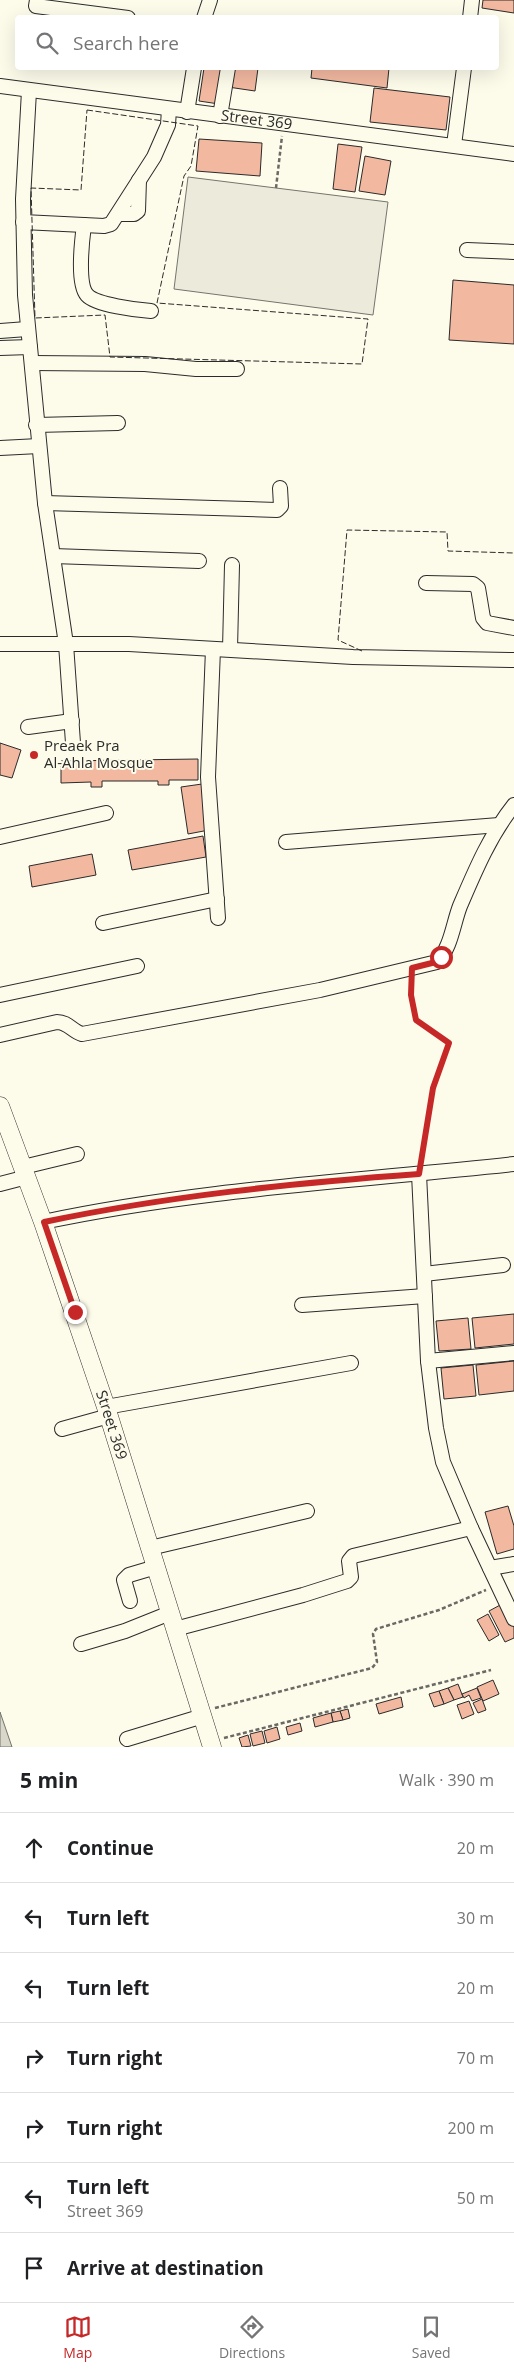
<!DOCTYPE html>
<meta charset="utf-8">
<style>
:root{--surface:#fff;--page:#f2f2f2;--text:#202124;--muted:#757577;--line:#e0e0e0;--accent:#c62828}
body{margin:0;font-family:"Open Sans",sans-serif;background:var(--page);color:var(--text)}
.stop{position:absolute;width:15px;height:15px;margin:-11px;border:4px solid #c62828;border-radius:50%;background:#fff}
.stop.end{background:#c62828;border-color:#fff;box-shadow:0 1px 5px #0008}
.list{margin:0;padding:0;list-style:none}
h2{display:flex;justify-content:space-between;align-items:center;height:65px;margin:0;padding:0 20px;font-size:21px}
h2 small{font-size:16px;font-weight:400;color:var(--muted)}
.list li{display:grid;grid-template-columns:32px 1fr auto;gap:15px;align-items:center;box-sizing:border-box;height:70px;padding:0 20px;border-top:1px solid var(--line)}
.list b{display:block;font-size:19px;white-space:nowrap}
.list p{margin:0;font-size:16px;white-space:nowrap;color:var(--muted)}
.list em{font-size:16px;font-style:normal;color:var(--muted)}
.icon{flex:none;width:28px;height:28px;fill:none;stroke:currentColor;stroke-width:2;stroke-linecap:round;stroke-linejoin:round}
.map{position:relative;flex:none;width:514px;height:1747px;overflow:hidden}
.search{position:absolute;background:var(--surface);box-shadow:0 5px 20px #0002;left:15px;right:15px;top:15px;height:55px;display:flex;align-items:center;gap:12px;box-sizing:border-box;padding:0 18px;border-radius:5px;color:var(--muted);font-size:19px}
.sheet{height:555px;background:var(--surface)}
nav{display:flex;justify-content:space-around;align-items:center;box-sizing:border-box;height:70px;border-top:1px solid var(--line);background:var(--surface);font-size:14px;color:var(--muted)}
nav a{display:grid;justify-items:center;gap:2px}
nav .on{color:var(--accent)}
.map>svg:first-child{display:block}
.green{fill:#ecebdb;stroke:#74746e}
.water{fill:#d8d7c9;stroke:#74746e}
.building{fill:#f2b8a0;stroke:#2b2b2b}
.lines{fill:none;stroke-linecap:round;stroke-linejoin:round}
.minor-casing{stroke:#2b2b2b;stroke-width:16}
.major-casing{stroke:#2b2b2b;stroke-width:19}
.path{stroke:#6a6964;stroke-width:2.5;stroke-dasharray:4 2.5;stroke-linecap:butt}
.minor{stroke:#fdfbea;stroke-width:14}
.major{stroke:#fdfbea;stroke-width:18}
.fence{stroke:#2b2b2b;stroke-width:1;stroke-dasharray:6 2.5;stroke-linecap:butt}
.route{stroke:#c62828;stroke-width:6}
.poi-dot{fill:#c62828;stroke:#fdfbea;stroke-width:2}
.labels{text-anchor:middle;stroke-width:4;stroke-linejoin:round;paint-order:stroke}
.street-label{font-size:15px;fill:#2b2b2b;stroke:#fdfbea}
.poi-label{font-size:15px;fill:#2b2b2b;stroke:#fdfbea;text-anchor:start}
</style>
<div class="map">
<svg width="514" height="1747" viewBox="0 0 514 1747">
<rect width="100%" height="100%" fill="#fdfbea"/>
<path class="green" d="M188,177L388,202L373,315L174,289Z"/>
<path class="water" d="M0,1712L12,1747H0Z"/>
<g class="building">
<path d="M483,0H514V13L482,8Z"/>
<path d="M204,68H224L219,104L199,101Z"/>
<path d="M231,68H258L255,91L228,87Z"/>
<path d="M312,68H389L387,88L311,78Z"/>
<path d="M374,88L450,97L446,130L370,122Z"/>
<path d="M199,139L262,143L260,176L196,171Z"/>
<path d="M338,144L362,147L355,192L333,189Z"/>
<path d="M365,156L391,161L385,195L359,191Z"/>
<path d="M453,280L514,285V344L449,340Z"/>
<path d="M0,743L21,750L12,778L0,775Z"/>
<path d="M198,759V780H169V785H158V781H102V787H91V782L61,783V761Z"/>
<path d="M202,784L209,830L188,834L181,787Z"/>
<path d="M203,836L206,857L132,870L128,850Z"/>
<path d="M92,854L96,875L32,887L29,866Z"/>
<path d="M514,1314V1344L475,1348L472,1318Z"/>
<path d="M468,1318L471,1349L439,1351L436,1321Z"/>
<path d="M514,1361V1391L479,1395L476,1365Z"/>
<path d="M473,1365L476,1396L444,1399L441,1368Z"/>
<path d="M508,1506L514,1526V1549L497,1554L485,1512Z"/>
<path d="M502,1604L514,1625V1638L505,1642L489,1611Z"/>
<path d="M488,1614L499,1635L489,1641L477,1620Z"/>
<path d="M493,1680L499,1694L483,1701L477,1687Z"/>
<path d="M458,1684L463,1697L454,1700L448,1688Z"/>
<path d="M448,1688L454,1700L444,1704L439,1691Z"/>
<path d="M477,1688L481,1698L472,1701L469,1695L464,1698L462,1694Z"/>
<path d="M439,1691L444,1704L434,1707L429,1694Z"/>
<path d="M401,1697L403,1707L379,1714L376,1704Z"/>
<path d="M482,1699L486,1710L478,1713L473,1703Z"/>
<path d="M469,1701L474,1714L462,1719L457,1705Z"/>
<path d="M348,1709L350,1718L343,1720L340,1711Z"/>
<path d="M340,1711L343,1720L333,1722L331,1713Z"/>
<path d="M331,1713L333,1722L315,1727L313,1718Z"/>
<path d="M300,1723L302,1731L288,1735L286,1727Z"/>
<path d="M277,1727L280,1739L267,1743L264,1731Z"/>
<path d="M262,1731L265,1743L253,1746L250,1734Z"/>
<path d="M248,1735L251,1746L242,1747L239,1738Z"/>
</g>
<g class="lines">
<g class="minor-casing">
<g id="minor">
<path d="M37,0L36,6L128,18"/>
<path d="M204,18L210,0"/>
<path d="M470,18L472,0"/>
<path id="s1" d="M0,86L514,154"/>
<path d="M29,91L23,199L25,295L45,503L66,644L73,743"/>
<path d="M187,112L194,68"/>
<path d="M220,116L228,68"/>
<path d="M454,145L464,68"/>
<path d="M119,214H134L138,211L139,180"/>
<path d="M23,222L104,226L111,224L154,157L168,125L169,109"/>
<path d="M84,225C82,240 77,284 87,295C96,305 137,310 151,311"/>
<path d="M467,250L514,252"/>
<path d="M0,331L27,329"/>
<path d="M0,348L30,347"/>
<path d="M32,363L145,364L196,369H237"/>
<path d="M36,425L118,423"/>
<path d="M0,448L39,446"/>
<path d="M45,503L277,510L281,506L280,488"/>
<path d="M53,556L199,561"/>
<path d="M426,583L473,584L478,588L483,618L487,623L514,628"/>
<path d="M0,644H129L353,657L514,660"/>
<path d="M213,649L208,777L218,918"/>
<path d="M230,649L232,565"/>
<path d="M28,727L72,721"/>
<path d="M0,837L106,813"/>
<path d="M286,842L499,825"/>
<path d="M103,923L217,899"/>
<path d="M0,995L137,966"/>
<path d="M0,1035L57,1022C68,1022 72,1031 82,1034L320,990L437,962C451,948 453,924 460,906C475,871 490,835 514,805"/>
<path d="M23,1167L77,1154"/>
<path d="M419,1174L428,1361L436,1428L443,1462L471,1528L514,1619"/>
<path d="M0,1184L27,1177"/>
<path d="M43,1222C199,1189 356,1181 514,1164"/>
<path d="M424,1274L503,1265"/>
<path d="M302,1305L425,1296"/>
<path d="M428,1361L514,1353"/>
<path d="M106,1407L351,1363"/>
<path d="M62,1429L109,1416"/>
<path d="M150,1548L307,1511"/>
<path d="M490,1568L514,1564"/>
<path d="M130,1601L124,1580L129,1575L156,1567"/>
<path d="M175,1629L303,1595L347,1581L351,1577L349,1561L353,1556L471,1528"/>
<path d="M81,1644L125,1631L170,1613"/>
<path d="M127,1739L203,1716"/>
</g>
</g>
<g class="major-casing">
<g id="major">
<path id="s2" d="M0,1106L43,1222L106,1407L212,1747"/>
</g>
</g>
<g class="path">
<path d="M276,188L282,136"/>
<path d="M411,980V995L416,1020L449,1043L433,1088L421,1160"/>
<path d="M215,1708L372,1668L377,1662L373,1634L376,1629L439,1610L486,1590"/>
<path d="M224,1738L491,1670"/>
</g>
<use href="#minor" class="minor"/>
<use href="#major" class="major"/>
<g class="fence">
<path d="M87,110L198,126L191,166L184,176L157,303L368,319L362,364L110,357L105,315L35,318L31,188L81,190Z"/>
<path d="M362,651L338,640L347,530L447,532L448,551L514,553"/>
</g>
</g>
<g class="lines">
<path class="route" d="M75,1312L44,1222C168,1196 293,1183 419,1174L433,1088L449,1043L416,1020L411,995L412,968L436,962L441,957"/>
</g>
<circle class="poi-dot" cx="34" cy="755" r="5"/>
<g class="labels">
<g class="street-label">
<text dy="5" stroke="none"><textPath href="#s1" startOffset="259">Street 369</textPath></text>
<text dy="5" stroke="none"><textPath href="#s2" startOffset="338">Street 369</textPath></text>
</g>
<g class="poi-label">
<text x="44" y="751">Preaek Pra<tspan x="44" dy="17">Al-Ahla Mosque</tspan></text>
</g>
</g>
</svg>
<div class="stop" style="left:441px;top:957px"></div>
<div class="stop end" style="left:75px;top:1312px"></div>
<div class="search"><svg class="icon" aria-label="search" viewBox="0 0 24 24"><circle cx="10" cy="10" r="6"/><path d="M15 15l6 6"/></svg>Search here</div>
</div>
<section class="sheet">
<h2>5 min<small>Walk · 390 m</small></h2>
<ul class="list">
<li><svg class="icon" aria-label="ahead" viewBox="0 0 24 24"><path d="M12 20V5M6 11l6-6 6 6"/></svg><div><b>Continue</b></div><em>20 m</em></li>
<li><svg class="icon" aria-label="left" viewBox="0 0 24 24"><path d="M17 20v-9H6M10 6l-5 5 5 5"/></svg><div><b>Turn left</b></div><em>30 m</em></li>
<li><svg class="icon" aria-label="left" viewBox="0 0 24 24"><path d="M17 20v-9H6M10 6l-5 5 5 5"/></svg><div><b>Turn left</b></div><em>20 m</em></li>
<li><svg class="icon" aria-label="right" viewBox="0 0 24 24"><path d="M7 20v-9h11M14 6l5 5-5 5"/></svg><div><b>Turn right</b></div><em>70 m</em></li>
<li><svg class="icon" aria-label="right" viewBox="0 0 24 24"><path d="M7 20v-9h11M14 6l5 5-5 5"/></svg><div><b>Turn right</b></div><em>200 m</em></li>
<li><svg class="icon" aria-label="left" viewBox="0 0 24 24"><path d="M17 20v-9H6M10 6l-5 5 5 5"/></svg><div><b>Turn left</b><p>Street 369</p></div><em>50 m</em></li>
<li><svg class="icon" aria-label="arrive" viewBox="0 0 24 24"><path d="M6 21V4h12l-3 4 3 4H6"/></svg><div><b>Arrive at destination</b></div></li>
</ul>
</section>
<nav>
<a class="on"><svg class="icon" aria-label="map" viewBox="0 0 24 24"><path d="M3 6l6-2 6 2 6-2v14l-6 2-6-2-6 2zM9 4v14M15 6v14"/></svg>Map</a>
<a><svg class="icon" aria-label="directions" viewBox="0 0 24 24"><path d="M12 3l9 9-9 9-9-9zM9 14v-3h6M13 9l2 2-2 2"/></svg>Directions</a>
<a><svg class="icon" aria-label="saved" viewBox="0 0 24 24"><path d="M7 4h10v16l-5-4-5 4z"/></svg>Saved</a>
</nav>
